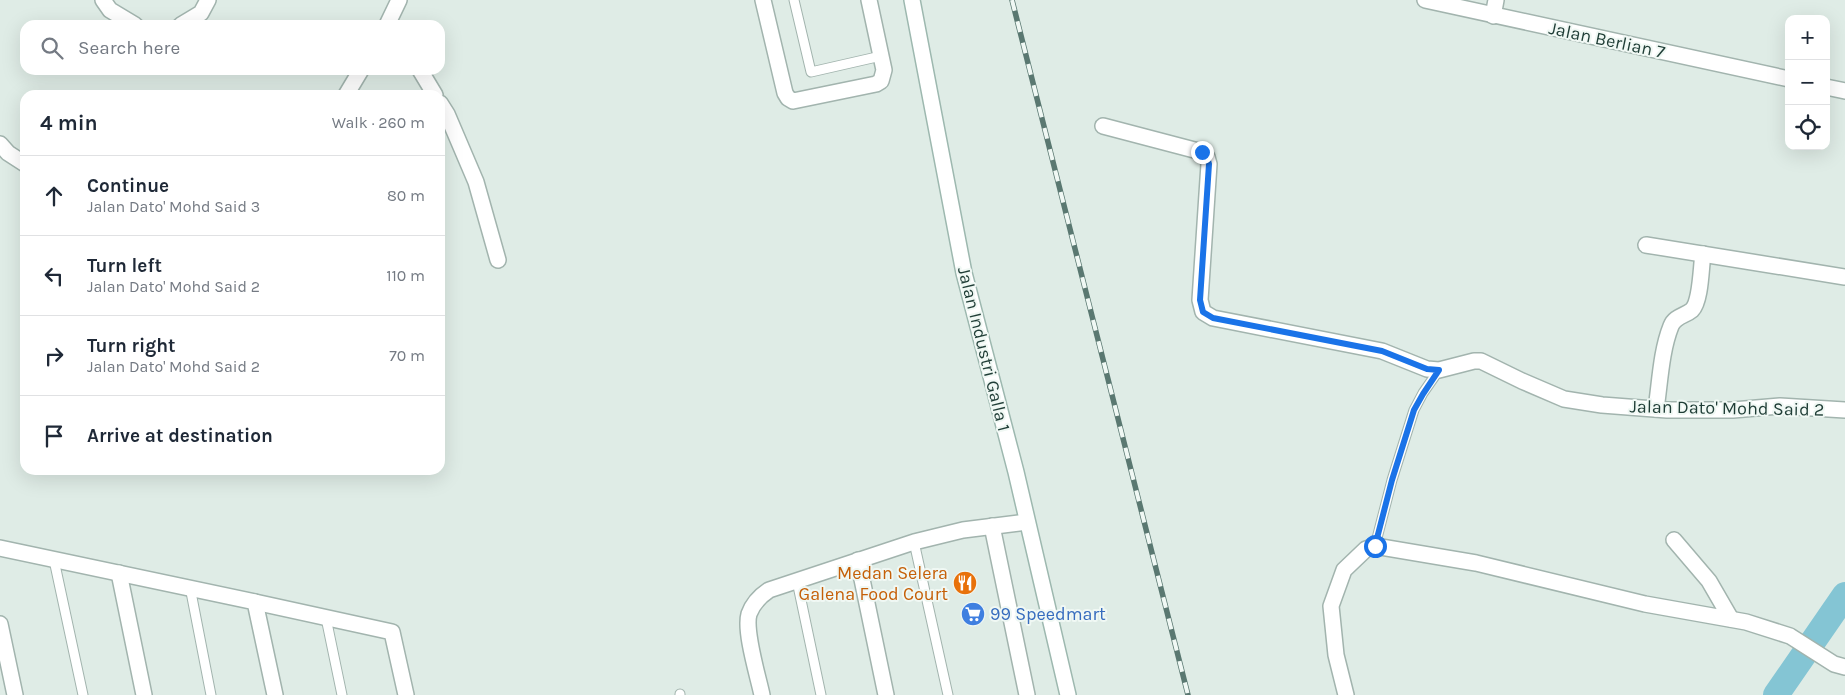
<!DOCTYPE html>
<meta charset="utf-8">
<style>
:root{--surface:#fff;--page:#f2f2f3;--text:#1f2937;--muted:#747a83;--line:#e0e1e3}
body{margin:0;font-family:Karla,sans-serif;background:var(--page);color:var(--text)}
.controls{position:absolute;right:15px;top:15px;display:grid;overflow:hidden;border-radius:10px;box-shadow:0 5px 20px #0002}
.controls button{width:45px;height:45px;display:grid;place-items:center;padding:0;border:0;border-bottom:1px solid var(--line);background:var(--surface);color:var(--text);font:25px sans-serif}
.stop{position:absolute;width:15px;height:15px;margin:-11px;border:4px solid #1a73e8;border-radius:50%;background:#fff}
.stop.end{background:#1a73e8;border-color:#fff;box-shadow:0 1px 5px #0008}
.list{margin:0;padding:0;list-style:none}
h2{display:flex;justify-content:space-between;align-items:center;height:65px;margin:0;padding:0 20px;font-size:21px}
h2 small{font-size:16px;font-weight:400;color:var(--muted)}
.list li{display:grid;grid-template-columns:32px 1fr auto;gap:15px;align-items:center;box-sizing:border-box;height:80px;padding:0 20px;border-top:1px solid var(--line)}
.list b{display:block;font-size:19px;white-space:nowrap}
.list p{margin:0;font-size:16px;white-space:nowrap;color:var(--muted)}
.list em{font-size:16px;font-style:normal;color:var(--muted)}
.icon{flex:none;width:28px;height:28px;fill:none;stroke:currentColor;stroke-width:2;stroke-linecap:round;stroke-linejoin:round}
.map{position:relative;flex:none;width:1845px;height:695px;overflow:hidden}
.search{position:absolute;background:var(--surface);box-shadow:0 5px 20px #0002;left:20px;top:20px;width:425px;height:55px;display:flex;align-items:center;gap:12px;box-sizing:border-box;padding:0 18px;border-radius:15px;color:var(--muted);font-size:19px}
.panel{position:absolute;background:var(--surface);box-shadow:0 5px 20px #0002;left:20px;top:90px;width:425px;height:385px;border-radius:15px}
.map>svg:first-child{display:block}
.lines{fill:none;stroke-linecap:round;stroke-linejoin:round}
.river{stroke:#84c5d4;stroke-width:26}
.lane-casing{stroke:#a2b4ae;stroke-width:11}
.street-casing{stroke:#a2b4ae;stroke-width:18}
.secondary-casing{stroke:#9db8af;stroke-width:18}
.lane{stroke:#fff;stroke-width:9}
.street{stroke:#fff;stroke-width:15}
.secondary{stroke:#fff;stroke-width:15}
.rail-casing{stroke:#5a7871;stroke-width:5.5}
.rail{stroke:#f0f8f4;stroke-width:4;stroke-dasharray:11;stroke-linecap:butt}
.route{stroke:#1a73e8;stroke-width:6}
.labels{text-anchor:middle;stroke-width:4;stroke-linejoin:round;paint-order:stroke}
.street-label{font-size:18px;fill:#1f3d36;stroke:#f0f8f4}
.food-label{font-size:18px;fill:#c56008;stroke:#f0f8f4;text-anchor:end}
.shop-label{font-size:18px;fill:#366cbe;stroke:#f0f8f4;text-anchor:start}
</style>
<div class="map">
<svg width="1845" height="695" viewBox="0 0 1845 695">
<rect width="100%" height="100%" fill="#dfece6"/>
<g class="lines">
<path class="river" d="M1776,695L1845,595"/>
<g class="lane-casing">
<g id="lane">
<path d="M794,0L811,72L881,56"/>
<path d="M914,542L948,695"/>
<path d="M1375,546L1392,480L1414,410L1423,393L1439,370"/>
<path d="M54,560L83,695"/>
<path d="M797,581L821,695"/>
<path d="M190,587L211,695"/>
<path d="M326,618L342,695"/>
<path d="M680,694V695"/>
</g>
</g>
<g class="street-casing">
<g id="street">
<path d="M103,0L110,10L135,25"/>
<path d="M763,0L785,93L788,98L793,101L876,84L881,81L884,70L869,0"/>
<path d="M1425,0L1789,79"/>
<path d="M1493,16L1496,0"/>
<path d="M181,25L201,13L208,0"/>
<path d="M387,25L399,0"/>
<path d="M420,70L435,95"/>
<path d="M1826,87L1845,91"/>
<path d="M346,95L361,70"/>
<path d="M440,103L447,114L476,182L498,260"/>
<path d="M1103,126L1202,152L1207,157L1209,164L1200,300L1203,312L1213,318L1382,351L1427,369L1439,370L1474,361H1481L1522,381L1564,399L1602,405L1667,410H1733L1780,406L1845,410"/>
<path d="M0,144L8,153L25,164"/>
<path d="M1646,245L1845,277"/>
<path d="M1656,409C1660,382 1661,351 1671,326C1675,316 1685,316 1692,310C1701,301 1701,266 1703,254"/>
<path d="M992,526L1027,695"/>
<path d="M1674,540L1709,581L1731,619"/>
<path d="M0,548L255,602L275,695"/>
<path d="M858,560L886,695"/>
<path d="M119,573L144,695"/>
<path d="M255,602L392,632L406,695"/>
<path d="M0,624L15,695"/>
<path d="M762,695C758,676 744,631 749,614C753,603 760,596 769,590L914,542L963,530L1027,522"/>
<path d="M1346,695L1336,655L1331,606L1344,570L1366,549L1375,546L1476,563L1645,604L1746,622L1790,636L1834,664L1845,667"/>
</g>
</g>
<g class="secondary-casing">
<path id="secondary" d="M912,0L964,273L1016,472L1068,695"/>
</g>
<use href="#lane" class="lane"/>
<use href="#street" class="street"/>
<use href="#secondary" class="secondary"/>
<g class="rail-casing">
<path id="rail" d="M1012,0L1188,695"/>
</g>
<use href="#rail" class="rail"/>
</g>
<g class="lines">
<path class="route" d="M1202,152L1207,157L1209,164L1200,300L1203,312L1213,318L1382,351L1427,369L1439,370L1423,394L1414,410L1392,480L1375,546"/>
</g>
<defs>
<g id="restaurant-disc" transform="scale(1.25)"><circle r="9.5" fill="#e8710a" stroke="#f0f8f4"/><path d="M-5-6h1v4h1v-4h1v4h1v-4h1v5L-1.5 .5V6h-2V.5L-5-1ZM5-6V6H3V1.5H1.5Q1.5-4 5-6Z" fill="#fff"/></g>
<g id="supermarket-disc" transform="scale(1.25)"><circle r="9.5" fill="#3f7fe0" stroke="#f0f8f4"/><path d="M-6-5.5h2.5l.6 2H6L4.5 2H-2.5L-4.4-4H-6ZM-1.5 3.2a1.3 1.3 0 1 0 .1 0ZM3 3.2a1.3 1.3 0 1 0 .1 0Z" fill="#fff"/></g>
</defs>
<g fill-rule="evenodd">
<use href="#restaurant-disc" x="965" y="583"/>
<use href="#supermarket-disc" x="973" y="614"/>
</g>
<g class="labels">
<g class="street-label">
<text transform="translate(1607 40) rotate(12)" y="6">Jalan Berlian 7</text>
<text transform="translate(984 349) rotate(76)" y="6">Jalan Industri Galla 1</text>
<text transform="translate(1727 408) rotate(1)" y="6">Jalan Dato' Mohd Said 2</text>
</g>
<g class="food-label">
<text x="948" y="579">Medan Selera<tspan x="948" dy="21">Galena Food Court</tspan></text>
</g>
<g class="shop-label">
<text x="990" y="620">99 Speedmart</text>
</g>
</g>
</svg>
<div class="controls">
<button>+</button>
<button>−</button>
<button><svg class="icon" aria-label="locate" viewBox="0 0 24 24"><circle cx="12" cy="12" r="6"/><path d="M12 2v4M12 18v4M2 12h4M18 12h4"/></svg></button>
</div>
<div class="stop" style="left:1375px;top:546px"></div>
<div class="stop end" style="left:1202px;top:152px"></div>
<div class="search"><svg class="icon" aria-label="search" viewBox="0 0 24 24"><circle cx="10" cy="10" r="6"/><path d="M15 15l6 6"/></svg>Search here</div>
<section class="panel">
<h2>4 min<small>Walk · 260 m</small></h2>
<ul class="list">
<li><svg class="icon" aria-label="ahead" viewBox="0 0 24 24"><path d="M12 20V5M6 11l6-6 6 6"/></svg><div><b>Continue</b><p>Jalan Dato' Mohd Said 3</p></div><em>80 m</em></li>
<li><svg class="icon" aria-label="left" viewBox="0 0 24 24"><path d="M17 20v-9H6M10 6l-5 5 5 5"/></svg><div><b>Turn left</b><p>Jalan Dato' Mohd Said 2</p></div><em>110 m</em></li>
<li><svg class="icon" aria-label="right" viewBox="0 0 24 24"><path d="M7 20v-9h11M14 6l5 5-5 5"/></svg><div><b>Turn right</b><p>Jalan Dato' Mohd Said 2</p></div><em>70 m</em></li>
<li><svg class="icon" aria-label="arrive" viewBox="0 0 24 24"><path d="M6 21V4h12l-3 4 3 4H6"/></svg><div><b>Arrive at destination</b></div></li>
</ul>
</section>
</div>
